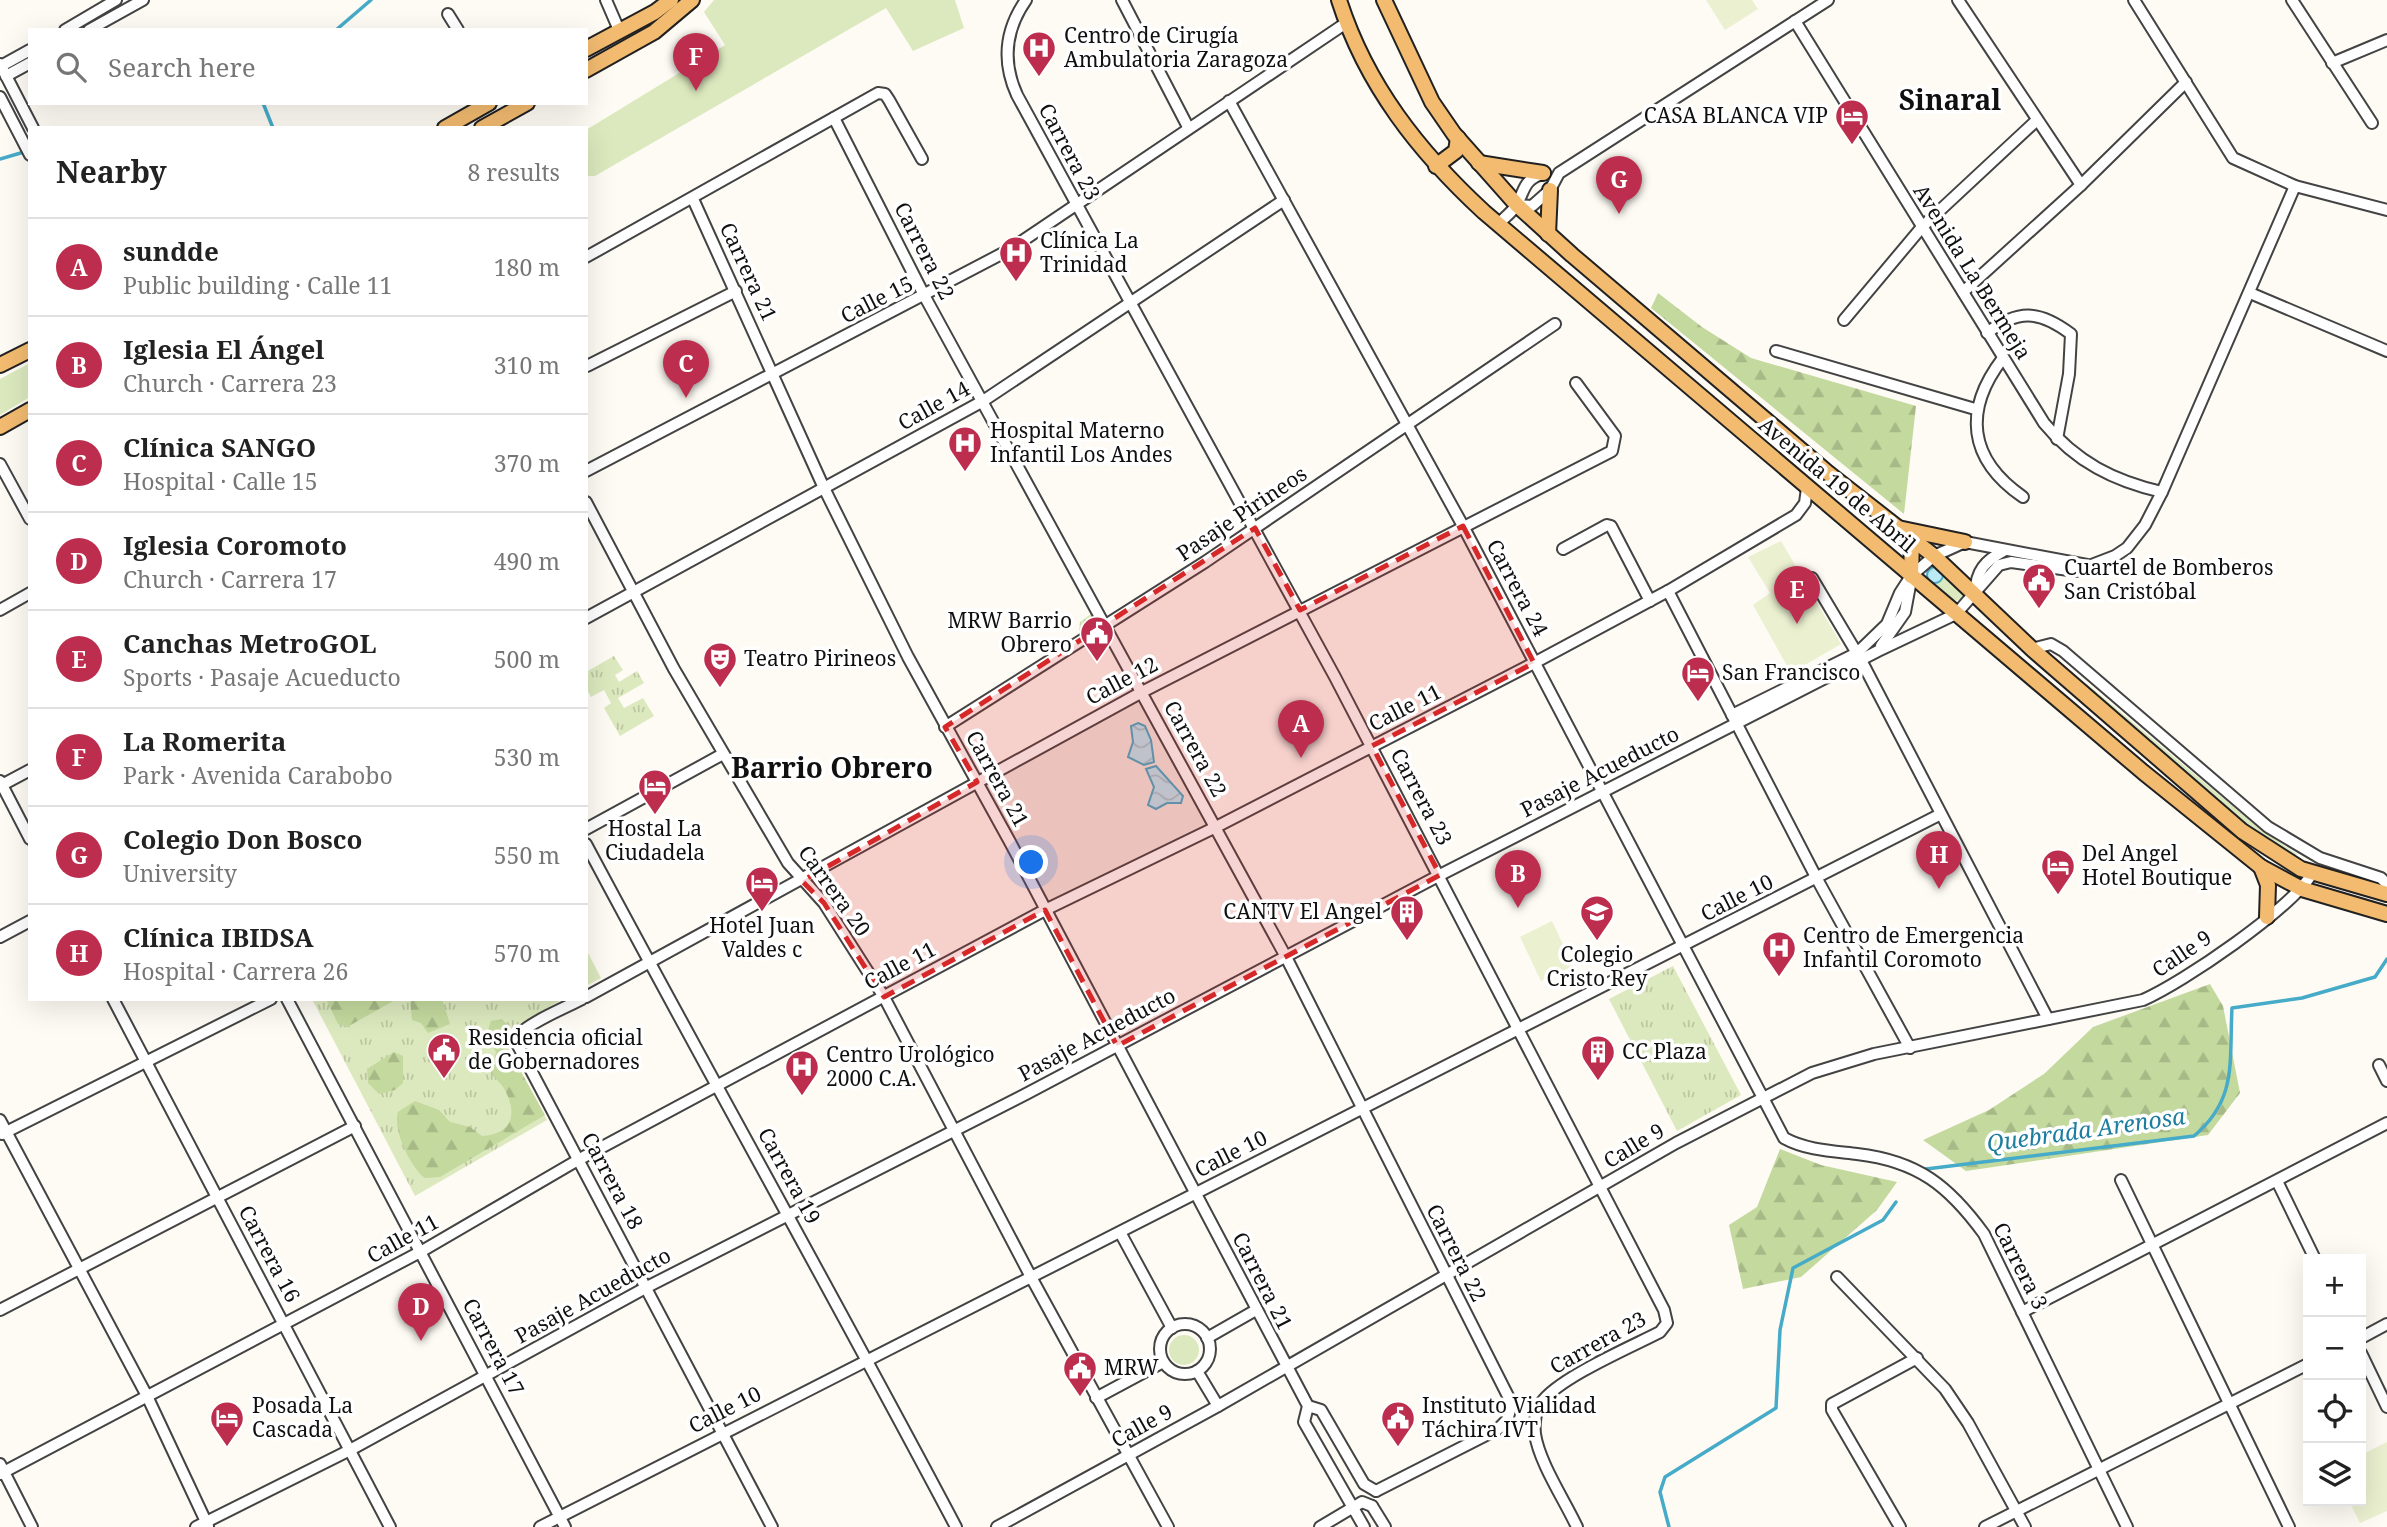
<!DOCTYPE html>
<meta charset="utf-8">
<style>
:root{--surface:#fff;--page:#f6f6f6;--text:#222;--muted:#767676;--line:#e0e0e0;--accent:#bc2d4e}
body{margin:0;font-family:"Noto Serif",serif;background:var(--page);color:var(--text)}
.controls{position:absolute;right:21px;bottom:21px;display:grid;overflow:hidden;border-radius:0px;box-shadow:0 7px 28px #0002}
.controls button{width:63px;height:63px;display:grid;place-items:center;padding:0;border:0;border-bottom:2px solid var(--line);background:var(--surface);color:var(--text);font:35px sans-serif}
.you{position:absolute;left:1032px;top:863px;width:24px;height:24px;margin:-18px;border:5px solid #fff;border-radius:50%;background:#1a73e8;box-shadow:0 0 0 10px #1a73e833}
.badge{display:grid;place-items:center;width:46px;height:46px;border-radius:50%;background:var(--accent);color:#fff;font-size:23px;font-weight:700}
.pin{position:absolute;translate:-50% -58px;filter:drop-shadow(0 2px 4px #0008)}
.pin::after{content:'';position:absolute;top:37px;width:24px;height:21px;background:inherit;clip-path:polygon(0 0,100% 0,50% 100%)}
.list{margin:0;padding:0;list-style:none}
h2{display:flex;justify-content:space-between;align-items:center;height:91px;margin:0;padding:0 28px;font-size:30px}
h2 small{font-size:23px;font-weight:400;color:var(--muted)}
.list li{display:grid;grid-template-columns:46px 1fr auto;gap:21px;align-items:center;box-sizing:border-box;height:98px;padding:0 28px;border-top:2px solid var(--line)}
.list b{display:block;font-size:26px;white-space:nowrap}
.list p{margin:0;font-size:23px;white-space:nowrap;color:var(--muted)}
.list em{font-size:23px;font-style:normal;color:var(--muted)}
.icon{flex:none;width:38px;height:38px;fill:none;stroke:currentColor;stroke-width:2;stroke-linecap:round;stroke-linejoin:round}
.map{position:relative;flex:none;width:2387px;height:1527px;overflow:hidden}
.search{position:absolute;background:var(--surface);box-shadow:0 7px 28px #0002;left:28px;top:28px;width:560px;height:77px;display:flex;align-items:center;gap:18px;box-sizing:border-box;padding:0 24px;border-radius:0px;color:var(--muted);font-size:26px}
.panel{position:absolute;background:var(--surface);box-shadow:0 7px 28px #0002;left:28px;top:126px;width:560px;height:875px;border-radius:0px}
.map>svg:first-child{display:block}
.grass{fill:url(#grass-tufts)}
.forest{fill:url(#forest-firs)}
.park{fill:#dce9be}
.pitch{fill:#ebf0d0}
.plaza{fill:#f0eae2}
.water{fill:url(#water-waves);stroke:#45abc8;stroke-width:2}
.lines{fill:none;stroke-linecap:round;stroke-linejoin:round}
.stream{stroke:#45abc8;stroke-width:3.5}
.minor-casing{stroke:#434343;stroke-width:14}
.major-casing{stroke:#212121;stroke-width:18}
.minor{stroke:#fff;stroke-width:10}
.major{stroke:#f2bb70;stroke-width:14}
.marked{fill:#d62828;fill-opacity:0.2;stroke:#d62828;stroke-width:5;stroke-dasharray:14 9;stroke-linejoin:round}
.labels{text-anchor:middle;stroke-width:7;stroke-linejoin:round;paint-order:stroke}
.poi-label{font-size:21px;fill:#101010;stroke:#fff;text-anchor:start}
.street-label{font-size:21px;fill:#101010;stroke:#fff}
.water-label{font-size:23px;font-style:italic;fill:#1d7d9e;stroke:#fff}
.district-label{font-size:28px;font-weight:bold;fill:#101010;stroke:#fff}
</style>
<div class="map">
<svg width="2387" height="1527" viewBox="0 0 2387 1527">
<defs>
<pattern id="grass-tufts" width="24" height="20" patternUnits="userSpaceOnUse" patternTransform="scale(1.75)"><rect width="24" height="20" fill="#dce9be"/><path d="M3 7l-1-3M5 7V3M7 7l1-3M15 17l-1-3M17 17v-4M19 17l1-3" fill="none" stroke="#bcc7a2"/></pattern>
<pattern id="forest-firs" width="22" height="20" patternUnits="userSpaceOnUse" patternTransform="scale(1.75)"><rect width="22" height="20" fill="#c3d99e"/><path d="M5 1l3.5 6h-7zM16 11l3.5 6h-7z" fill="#a6b987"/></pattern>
<pattern id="water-waves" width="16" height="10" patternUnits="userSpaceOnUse" patternTransform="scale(1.75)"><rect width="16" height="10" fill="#bbe9f4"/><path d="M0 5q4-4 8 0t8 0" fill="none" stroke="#a0c7d0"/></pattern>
</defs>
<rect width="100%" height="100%" fill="#fefbf4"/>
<g class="grass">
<path d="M1092,613L1100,629L1084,638L1079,630L1080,622Z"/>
<path d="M614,656L623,670L615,675L619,682L637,671L644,683L618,698L624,708L643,698L654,716L620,736L604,708L611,703L604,690L591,697L586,688V672Z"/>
<path d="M586,949L601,978L586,986Z"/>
<path d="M1673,966L1741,1095L1677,1131L1609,999Z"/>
<path d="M312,999H563L501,1035L547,1120L415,1196Z"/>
</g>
<g class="forest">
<path d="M1658,293L1702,327L1751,358L1916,406L1904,514L1651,308Z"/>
<path d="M2210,984L2223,1006L2240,1093L2208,1135L1966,1171L1923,1140L1989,1110L2044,1074L2093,1027Z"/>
<path d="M326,999H397L347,1027L338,1024Z"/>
<path d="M410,999H442L450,1024L428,1033L421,1023L412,1020Z"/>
<path d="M502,1019L508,1026L499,1032L545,1115L440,1177L425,1178C411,1168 392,1129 398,1112L415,1101L439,1110L450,1122L470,1127L482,1136C512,1134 518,1115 505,1090C502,1084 495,1079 491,1072L496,1052L486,1035L491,1021Z"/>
<path d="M394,1052L403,1056V1083L395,1090L379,1094L368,1083L367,1069Z"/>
<path d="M1780,1149L1821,1165L1897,1182L1877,1210L1801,1277L1743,1289L1729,1225L1757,1207Z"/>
</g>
<g class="park">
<path d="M714,0H955L964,28L913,51L886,8L595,176H586V130L725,45L704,12Z"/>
<path d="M30,363V397L0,415V379Z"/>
<path d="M1934,565L1966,594L1965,598L1953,601L1928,579L1927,571Z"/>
<path d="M2087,684L2261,830L2297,854L2292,857L2260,837L2085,687Z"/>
<circle cx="1184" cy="1350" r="15"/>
</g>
<g class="pitch">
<path d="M1706,0H1752L1758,9L1725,30Z"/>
<path d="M1781,541L1841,644L1791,673L1753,605L1770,593L1748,557Z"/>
<path d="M1552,921L1573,966L1541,981L1520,937Z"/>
<path d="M2387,1442V1511L2360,1523L2349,1501H2361V1455Z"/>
</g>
<path class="plaza" d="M1142,692L1216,827L1045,910L977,782Z"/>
<g class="water">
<circle cx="1935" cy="575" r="8"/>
<path d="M1138,723L1145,726L1151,740L1154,762L1144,765L1128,757L1133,742L1131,726Z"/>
<path d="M1156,766L1183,796L1181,803H1167L1156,809L1148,805L1154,787L1146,769Z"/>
</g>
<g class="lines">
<g class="stream">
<path d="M336,30L371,0"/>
<path d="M263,103L273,128"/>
<path d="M0,159L24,152"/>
<path d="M1926,1169L2194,1136C2238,1099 2229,1061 2232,1008L2302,998L2375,977L2387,959"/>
<path d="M1669,1527L1660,1492L1665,1477L1776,1408L1780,1330L1793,1268L1883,1220L1896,1202"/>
</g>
<g class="minor-casing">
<g id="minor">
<path d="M606,0L619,30"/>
<path d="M1026,0C1005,30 1002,62 1017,95L1335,677L1664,1310L1667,1323L1660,1332C1631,1347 1558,1378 1541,1403C1535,1411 1534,1425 1535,1434C1539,1462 1565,1501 1577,1527"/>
<path d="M1122,0L1188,127"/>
<path d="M1958,0L2081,185"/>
<path d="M2134,0L2233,158L2295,186L2387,210"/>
<path d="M2292,0L2372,123"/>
<path d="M448,14L458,30"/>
<path d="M1795,21L2044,423C2076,462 2114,481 2162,492"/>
<path d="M65,30L116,0"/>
<path d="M89,30L143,0"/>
<path d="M2332,63L2387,40"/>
<path d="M0,64L33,128"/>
<path d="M1,66L30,50"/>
<path d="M6,76L30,63"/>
<path d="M0,97L30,155"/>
<path d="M1229,101L1463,526L1784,1138C1806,1150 1831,1151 1857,1154C1918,1161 1949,1186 1984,1234L2127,1527"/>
<path d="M834,118L925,297L1286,957L1512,1404L1507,1420L1498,1429L1376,1491"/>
<path d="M693,199L824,488L908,657L1010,842L1308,1406L1304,1422L1364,1527"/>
<path d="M1517,205L1532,206L1550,190L1559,173L1828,0"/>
<path d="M1498,224C1504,218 1511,213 1515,207C1526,191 1521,180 1545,173"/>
<path d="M586,257L878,93L885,94L889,100L922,159"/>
<path d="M1963,292L2081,185L2186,82"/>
<path d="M2250,293L2387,351"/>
<path d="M1844,320L1922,227L2037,120"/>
<path d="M1987,333C2018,309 2039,310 2071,334L2069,374L2057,439"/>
<path d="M1776,351L1975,409"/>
<path d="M2003,358C1963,410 1968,459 2023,497"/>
<path d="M587,366L736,291"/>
<path d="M0,464L30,519"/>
<path d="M586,471L1009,250L1346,23"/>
<path d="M586,502L674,669L788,863L824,903L884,997L1031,1277L1168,1527"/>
<path d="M1563,549L1607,525L1611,526L1650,601"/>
<path d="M1812,578L1861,660L2048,1019"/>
<path d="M1668,591L1817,879L1910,1048"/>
<path d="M1975,594C1976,570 1985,561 2005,550"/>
<path d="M0,610L30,593"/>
<path d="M586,618L983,401L1284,200"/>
<path d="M1881,646L1905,612L1911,580"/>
<path d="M2032,649L2051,644L2063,651L2268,827L2320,858L2381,878L2387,884"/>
<path d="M1732,715L1857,653L1887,624L1900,593L1911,576L1934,556L1965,542L2087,565"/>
<path d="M945,727L1205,562L1555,324"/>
<path d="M0,781L30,839"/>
<path d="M0,786L30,770"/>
<path d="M586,829L723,754"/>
<path d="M586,844C708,1073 835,1298 956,1527"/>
<path d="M0,937L30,921"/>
<path d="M586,997L1142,692L1612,451L1615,436L1576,383"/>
<path d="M113,999L390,1527"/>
<path d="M287,999L565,1527"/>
<path d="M582,999C567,1007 520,1026 515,1040L772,1527"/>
<path d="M2379,1065L2387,1081"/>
<path d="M0,1120L147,1396L208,1526"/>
<path d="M2,1134L271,999"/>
<path d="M2121,1180L2289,1527"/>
<path d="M2277,1181L2315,1259"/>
<path d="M1121,1234L1172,1328"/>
<path d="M1837,1277L1945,1389L1968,1423L2025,1527"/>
<path d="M0,1310L355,1126"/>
<path d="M2022,1312L2387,1123"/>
<circle cx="1185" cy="1349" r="25"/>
<path d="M1207,1338L1256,1310"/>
<path d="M2361,1338L2387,1324"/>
<path d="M2361,1353L2387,1407"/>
<path d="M1197,1371L1218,1406"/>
<path d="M1096,1398L1163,1362"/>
<path d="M1308,1406L1321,1410L1364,1484L1376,1491"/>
<path d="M0,1464L32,1527"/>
<path d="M0,1474L422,1251L578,1160L1045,910L1216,827L1534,663L1668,591L1796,515L1805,503L1807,488"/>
<path d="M1372,1506L1385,1527"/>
<path d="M196,1527L350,1450L647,1287L1026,1094L1440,875L1878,651L1956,614L1999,565L2011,562L2076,571L2115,556L2127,548L2145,525L2162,492L2295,186"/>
<path d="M540,1527L1939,815"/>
<path d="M997,1527L1218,1406L1676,1143L1812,1073L1874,1054L2143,1000C2184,982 2289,910 2312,874"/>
<path d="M1320,1527L1362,1502L1372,1506"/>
<path d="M1900,1527L1832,1410V1404L1917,1358"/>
<path d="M1985,1527L2308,1364"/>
</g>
</g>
<g class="major-casing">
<g id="major">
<path d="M1339,0C1366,85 1419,152 1484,212L2143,772L2261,867L2302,889L2387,914"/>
<path d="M1384,0L1432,102L1454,134L1517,205L1572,255L1828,473L1934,556L2032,649L2242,831L2301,869L2387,894"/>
<path d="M586,49L655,12L671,0"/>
<path d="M586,70L654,32L692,0"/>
<path d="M445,128L489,103"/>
<path d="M482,128L527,103"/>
<path d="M1479,163L1543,173"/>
<path d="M1436,166L1456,151L1458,138"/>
<path d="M1548,234L1550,190"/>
<path d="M0,365L30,350"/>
<path d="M0,427L30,410"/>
<path d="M1898,528L1965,542"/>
<path d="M1911,576L1912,540"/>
<path d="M2261,867L2268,885L2267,917"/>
</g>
</g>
<use href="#minor" class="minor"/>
<use href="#major" class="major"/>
</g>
<path class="marked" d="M1463,526L1534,663L1372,746L1440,875L1117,1046L1045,910L884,997L824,903L802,881L977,782L945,727L1255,528L1300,610Z"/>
<defs>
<g id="hospital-pin" transform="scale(1.75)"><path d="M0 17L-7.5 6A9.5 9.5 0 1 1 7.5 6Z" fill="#bc2d4e" stroke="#fff"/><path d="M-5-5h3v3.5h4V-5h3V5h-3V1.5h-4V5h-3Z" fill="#fff"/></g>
<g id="hotel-pin" transform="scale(1.75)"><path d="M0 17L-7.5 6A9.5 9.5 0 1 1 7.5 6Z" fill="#bc2d4e" stroke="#fff"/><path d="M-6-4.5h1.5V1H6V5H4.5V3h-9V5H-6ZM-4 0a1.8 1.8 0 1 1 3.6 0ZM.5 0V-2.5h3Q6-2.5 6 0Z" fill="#fff"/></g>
<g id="civic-pin" transform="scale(1.75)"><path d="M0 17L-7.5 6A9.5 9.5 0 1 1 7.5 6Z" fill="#bc2d4e" stroke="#fff"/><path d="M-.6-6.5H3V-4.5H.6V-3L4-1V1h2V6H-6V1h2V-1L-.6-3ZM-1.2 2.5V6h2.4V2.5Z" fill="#fff"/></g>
<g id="theatre-pin" transform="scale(1.75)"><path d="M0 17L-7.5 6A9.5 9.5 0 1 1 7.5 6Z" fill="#bc2d4e" stroke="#fff"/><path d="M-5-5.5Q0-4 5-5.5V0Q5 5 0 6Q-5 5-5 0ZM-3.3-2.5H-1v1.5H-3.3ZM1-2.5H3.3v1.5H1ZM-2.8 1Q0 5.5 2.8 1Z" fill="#fff"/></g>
<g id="building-pin" transform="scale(1.75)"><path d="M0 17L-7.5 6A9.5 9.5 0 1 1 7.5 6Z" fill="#bc2d4e" stroke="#fff"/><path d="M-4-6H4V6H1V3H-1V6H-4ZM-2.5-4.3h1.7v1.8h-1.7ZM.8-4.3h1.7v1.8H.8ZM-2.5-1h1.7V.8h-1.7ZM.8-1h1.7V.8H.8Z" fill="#fff"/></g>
<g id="school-pin" transform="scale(1.75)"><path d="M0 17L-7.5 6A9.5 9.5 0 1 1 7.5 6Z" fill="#bc2d4e" stroke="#fff"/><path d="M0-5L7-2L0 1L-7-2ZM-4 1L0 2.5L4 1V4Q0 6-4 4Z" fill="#fff"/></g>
</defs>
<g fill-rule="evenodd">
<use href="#hospital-pin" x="1039" y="48"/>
<use href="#hotel-pin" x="1852" y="116"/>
<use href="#hospital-pin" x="1016" y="253"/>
<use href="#hospital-pin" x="965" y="443"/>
<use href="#civic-pin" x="2039" y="580"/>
<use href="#civic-pin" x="1097" y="633"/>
<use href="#theatre-pin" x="720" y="659"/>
<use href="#hotel-pin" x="1698" y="673"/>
<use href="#hotel-pin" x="655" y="786"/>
<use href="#hotel-pin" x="2058" y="866"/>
<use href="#hotel-pin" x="762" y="883"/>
<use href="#building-pin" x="1407" y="912"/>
<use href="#school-pin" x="1597" y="912"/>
<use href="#hospital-pin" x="1779" y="948"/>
<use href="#civic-pin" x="444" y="1050"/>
<use href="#building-pin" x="1598" y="1052"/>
<use href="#hospital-pin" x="802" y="1067"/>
<use href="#civic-pin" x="1080" y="1368"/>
<use href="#hotel-pin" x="227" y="1418"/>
<use href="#civic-pin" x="1398" y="1418"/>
</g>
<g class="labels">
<g class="poi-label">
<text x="1064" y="43">Centro de Cirugía<tspan x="1064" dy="24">Ambulatoria Zaragoza</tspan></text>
<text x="1828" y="123" text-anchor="end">CASA BLANCA VIP</text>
<text x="1040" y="248">Clínica La<tspan x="1040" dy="24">Trinidad</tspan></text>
<text x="990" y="438">Hospital Materno<tspan x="990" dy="24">Infantil Los Andes</tspan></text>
<text x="2064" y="575">Cuartel de Bomberos<tspan x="2064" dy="24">San Cristóbal</tspan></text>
<text x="1072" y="628" text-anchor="end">MRW Barrio<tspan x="1072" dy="24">Obrero</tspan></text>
<text x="744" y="666">Teatro Pirineos</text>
<text x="1722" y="680">San Francisco</text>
<text x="655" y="836" text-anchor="middle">Hostal La<tspan x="655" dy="24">Ciudadela</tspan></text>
<text x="2082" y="861">Del Angel<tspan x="2082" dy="24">Hotel Boutique</tspan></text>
<text x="1382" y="919" text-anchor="end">CANTV El Angel</text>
<text x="762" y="933" text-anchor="middle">Hotel Juan<tspan x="762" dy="24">Valdes c</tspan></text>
<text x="1803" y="943">Centro de Emergencia<tspan x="1803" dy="24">Infantil Coromoto</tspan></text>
<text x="1597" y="962" text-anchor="middle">Colegio<tspan x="1597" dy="24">Cristo Rey</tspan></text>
<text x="468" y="1045">Residencia oficial<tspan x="468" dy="24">de Gobernadores</tspan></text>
<text x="1622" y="1059">CC Plaza</text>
<text x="826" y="1062">Centro Urológico<tspan x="826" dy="24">2000 C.A.</tspan></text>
<text x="1104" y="1375">MRW</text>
<text x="252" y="1413">Posada La<tspan x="252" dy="24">Cascada</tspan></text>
<text x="1422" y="1413">Instituto Vialidad<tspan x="1422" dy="24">Táchira IVT</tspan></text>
</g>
<g class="street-label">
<text transform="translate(1069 152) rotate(62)" y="7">Carrera 23</text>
<text transform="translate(924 251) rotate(63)" y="7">Carrera 22</text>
<text transform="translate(748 272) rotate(65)" y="7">Carrera 21</text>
<text transform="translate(1972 272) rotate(58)" y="7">Avenida La Bermeja</text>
<text transform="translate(877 300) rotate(-27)" y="7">Calle 15</text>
<text transform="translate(934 406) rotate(-29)" y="7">Calle 14</text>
<text transform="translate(1837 485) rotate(40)" y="7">Avenida 19 de Abril</text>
<text transform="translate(1242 514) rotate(-34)" y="7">Pasaje Pirineos</text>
<text transform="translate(1517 588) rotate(62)" y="7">Carrera 24</text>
<text transform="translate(1122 681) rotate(-28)" y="7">Calle 12</text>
<text transform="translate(1405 708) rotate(-27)" y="7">Calle 11</text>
<text transform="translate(1195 749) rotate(61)" y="7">Carrera 22</text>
<text transform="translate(1600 772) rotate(-27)" y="7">Pasaje Acueducto</text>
<text transform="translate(997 779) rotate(61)" y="7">Carrera 21</text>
<text transform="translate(1421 797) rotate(62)" y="7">Carrera 23</text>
<text transform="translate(834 891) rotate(54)" y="7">Carrera 20</text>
<text transform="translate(1737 898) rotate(-27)" y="7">Calle 10</text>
<text transform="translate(2182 954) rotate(-34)" y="7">Calle 9</text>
<text transform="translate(900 966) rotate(-28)" y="7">Calle 11</text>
<text transform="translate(1097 1035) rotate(-28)" y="7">Pasaje Acueducto</text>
<text transform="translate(1634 1146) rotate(-31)" y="7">Calle 9</text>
<text transform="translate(1231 1154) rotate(-27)" y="7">Calle 10</text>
<text transform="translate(789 1176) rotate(61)" y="7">Carrera 19</text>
<text transform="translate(612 1181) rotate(62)" y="7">Carrera 18</text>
<text transform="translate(403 1239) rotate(-29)" y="7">Calle 11</text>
<text transform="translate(1456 1253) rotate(63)" y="7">Carrera 22</text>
<text transform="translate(269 1254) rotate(62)" y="7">Carrera 16</text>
<text transform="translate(2020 1266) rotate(63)" y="7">Carrera 3</text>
<text transform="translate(1262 1281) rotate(63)" y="7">Carrera 21</text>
<text transform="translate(593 1296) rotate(-29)" y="7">Pasaje Acueducto</text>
<text transform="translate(1598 1343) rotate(-29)" y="7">Carrera 23</text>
<text transform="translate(493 1347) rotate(62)" y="7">Carrera 17</text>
<text transform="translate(725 1410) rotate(-27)" y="7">Calle 10</text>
<text transform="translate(1142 1426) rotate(-29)" y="7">Calle 9</text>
</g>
<g class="water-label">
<text transform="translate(2086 1130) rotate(-8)" y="8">Quebrada Arenosa</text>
</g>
<g class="district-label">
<text x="1950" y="110">Sinaral</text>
<text x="832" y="778">Barrio Obrero</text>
</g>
</g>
</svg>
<div class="controls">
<button>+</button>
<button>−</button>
<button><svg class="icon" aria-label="locate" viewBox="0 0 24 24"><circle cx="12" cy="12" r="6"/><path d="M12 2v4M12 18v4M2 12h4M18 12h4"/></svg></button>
<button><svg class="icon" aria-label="layers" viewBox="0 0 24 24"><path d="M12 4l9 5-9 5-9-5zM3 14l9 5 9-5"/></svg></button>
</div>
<div class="you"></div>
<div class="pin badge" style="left:1301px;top:758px">A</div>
<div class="pin badge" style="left:1518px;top:908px">B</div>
<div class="pin badge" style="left:686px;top:398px">C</div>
<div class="pin badge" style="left:421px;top:1341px">D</div>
<div class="pin badge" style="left:1797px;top:624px">E</div>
<div class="pin badge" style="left:696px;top:91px">F</div>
<div class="pin badge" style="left:1619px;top:214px">G</div>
<div class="pin badge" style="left:1939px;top:889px">H</div>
<div class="search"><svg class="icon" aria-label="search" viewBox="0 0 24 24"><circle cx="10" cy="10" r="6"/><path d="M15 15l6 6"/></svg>Search here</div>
<section class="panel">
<h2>Nearby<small>8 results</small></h2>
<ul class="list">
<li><span class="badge">A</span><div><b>sundde</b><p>Public building · Calle 11</p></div><em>180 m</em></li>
<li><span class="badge">B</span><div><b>Iglesia El Ángel</b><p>Church · Carrera 23</p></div><em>310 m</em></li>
<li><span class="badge">C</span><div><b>Clínica SANGO</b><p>Hospital · Calle 15</p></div><em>370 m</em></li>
<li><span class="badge">D</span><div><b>Iglesia Coromoto</b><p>Church · Carrera 17</p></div><em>490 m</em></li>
<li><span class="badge">E</span><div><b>Canchas MetroGOL</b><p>Sports · Pasaje Acueducto</p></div><em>500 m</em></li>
<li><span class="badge">F</span><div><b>La Romerita</b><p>Park · Avenida Carabobo</p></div><em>530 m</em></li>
<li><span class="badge">G</span><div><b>Colegio Don Bosco</b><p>University</p></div><em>550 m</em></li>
<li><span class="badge">H</span><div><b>Clínica IBIDSA</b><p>Hospital · Carrera 26</p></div><em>570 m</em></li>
</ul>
</section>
</div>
